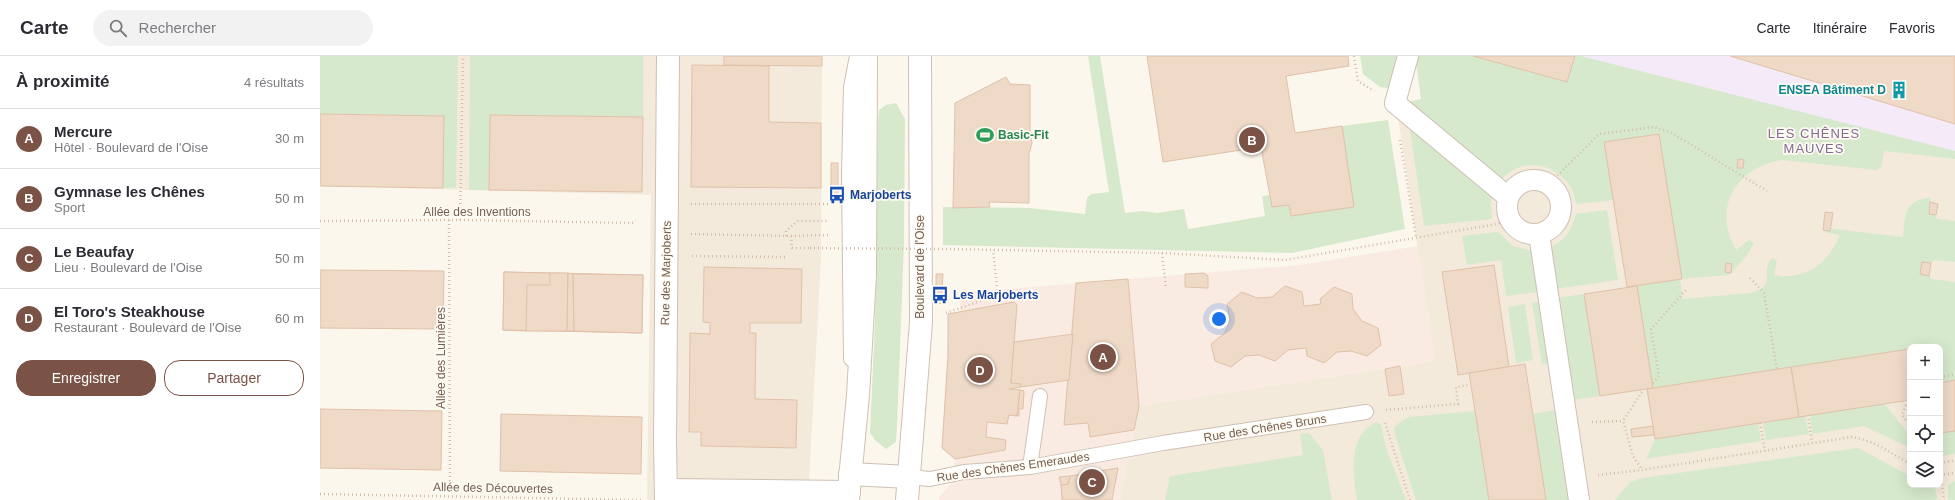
<!DOCTYPE html>
<html lang="fr">
<meta charset="utf-8">
<style>
:root{--surface:#fff;--page:#f2f2f3;--text:#2b2b33;--muted:#7c7c81;--line:#e1e1e2;--accent:#7a5246}
body{margin:0;font-family:Helvetica,sans-serif;background:var(--page);color:var(--text)}
.controls{position:absolute;right:12px;bottom:12px;display:grid;overflow:hidden;border-radius:8px;box-shadow:0 4px 16px #0002}
.controls button{width:36px;height:36px;display:grid;place-items:center;padding:0;border:0;border-bottom:1px solid var(--line);background:var(--surface);color:var(--text);font:20px sans-serif}
.you{position:absolute;left:899px;top:263px;width:14px;height:14px;margin:-10px;border:3px solid #fff;border-radius:50%;background:#1a73e8;box-shadow:0 0 0 6px #1a73e833}
.badge{display:grid;place-items:center;width:26px;height:26px;border-radius:50%;background:var(--accent);color:#fff;font-size:13px;font-weight:700}
.pin{position:absolute;translate:-50% -50%;border:2px solid #fff;box-shadow:0 1px 4px #0006}
.list{margin:0;padding:0;list-style:none}
h2{display:flex;justify-content:space-between;align-items:center;height:52px;margin:0;padding:0 16px;font-size:17px}
h2 small{font-size:13px;font-weight:400;color:var(--muted)}
.list li{display:grid;grid-template-columns:26px 1fr auto;gap:12px;align-items:center;box-sizing:border-box;height:60px;padding:0 16px;border-top:1px solid var(--line)}
.list b{display:block;font-size:15px;white-space:nowrap}
.list p{margin:0;font-size:13px;white-space:nowrap;color:var(--muted)}
.list em{font-size:13px;font-style:normal;color:var(--muted)}
.actions{display:flex;gap:8px;padding:12px 16px}
.actions a{flex:1;padding:9px 0;border:1px solid var(--accent);border-radius:16px;text-align:center;font-size:14px;color:var(--accent)}
.actions .main{background:var(--accent);color:#fff}
.icon{flex:none;width:22px;height:22px;fill:none;stroke:currentColor;stroke-width:2;stroke-linecap:round;stroke-linejoin:round}
.map{position:relative;flex:none;width:1635px;height:444px;overflow:hidden}
header{display:flex;align-items:center;gap:24px;box-sizing:border-box;height:56px;padding:0 20px;background:var(--surface);border-bottom:1px solid var(--line)}
header strong{font-size:19px}
nav{display:flex;gap:22px;margin-inline-start:auto;font-size:14px}
.search{width:280px;height:36px;background:var(--page);display:flex;align-items:center;gap:10px;box-sizing:border-box;padding:0 14px;border-radius:22px;color:var(--muted);font-size:15px}
main{display:flex}
aside{flex:1;background:var(--surface)}
.map>svg:first-child{display:block}
.residential{fill:#f3eadc;fill-rule:evenodd}
.commercial{fill:#faebe2}
.education{fill:#f4eaf8}
.green{fill:#d6e9cc}
.building{fill:#efd9c7;stroke:#e0c1a9}
.lines{fill:none;stroke-linecap:round;stroke-linejoin:round}
.service-casing{stroke:#cec0b3;stroke-width:16}
.pedestrian-casing{stroke:#cec0b3;stroke-width:22}
.minor-casing{stroke:#cec0b3;stroke-width:24}
.secondary-casing{stroke:#d0c1b1;stroke-width:24}
.path{stroke:#d5bda9;stroke-width:2.5;stroke-dasharray:1 3;stroke-linecap:butt}
.service{stroke:#fff;stroke-width:14}
.pedestrian{stroke:#fff;stroke-width:20}
.minor{stroke:#fff;stroke-width:22}
.secondary{stroke:#fff;stroke-width:22}
.path-bridge{stroke:#d5bda9;stroke-width:2.5;stroke-dasharray:1 3;stroke-linecap:butt}
.labels{text-anchor:middle;stroke-width:3.5;stroke-linejoin:round;paint-order:stroke}
.culture-label{font-size:12px;font-weight:bold;fill:#0d838f;stroke:#fefbf4;text-anchor:end}
.leisure-label{font-size:12px;font-weight:bold;fill:#27864d;stroke:#fefbf4;text-anchor:start}
.transit-label{font-size:12px;font-weight:bold;fill:#164399;stroke:#fefbf4;text-anchor:start}
.street-label{font-size:12px;fill:#766051;stroke:#fefbf4}
.neighbourhood-label{font-size:13px;letter-spacing:1px;fill:#866991;stroke:#fefbf4}
</style>
<header>
<strong>Carte</strong>
<div class="search"><svg class="icon" aria-label="search" viewBox="0 0 24 24"><circle cx="10" cy="10" r="6"/><path d="M15 15l6 6"/></svg>Rechercher</div>
<nav><a>Carte</a><a>Itinéraire</a><a>Favoris</a></nav>
</header>
<main>
<aside>
<h2>À proximité<small>4 résultats</small></h2>
<ul class="list">
<li><span class="badge">A</span><div><b>Mercure</b><p>Hôtel · Boulevard de l'Oise</p></div><em>30 m</em></li>
<li><span class="badge">B</span><div><b>Gymnase les Chênes</b><p>Sport</p></div><em>50 m</em></li>
<li><span class="badge">C</span><div><b>Le Beaufay</b><p>Lieu · Boulevard de l'Oise</p></div><em>50 m</em></li>
<li><span class="badge">D</span><div><b>El Toro's Steakhouse</b><p>Restaurant · Boulevard de l'Oise</p></div><em>60 m</em></li>
</ul>
<div class="actions"><a class="main">Enregistrer</a><a>Partager</a></div>
</aside>
<div class="map">
<svg width="1635" height="444" viewBox="0 0 1635 444">
<rect width="100%" height="100%" fill="#fcf7ed"/>
<g class="residential">
<path d="M0,0H502L501,203L488,444H327L331,139L0,130Z"/>
<path d="M1101,44L1278,55L1635,97V444H800L819,350L1115,305L1076,48ZM1590,291H1620V429H1590Z"/>
</g>
<path class="commercial" d="M1098,190L1115,305L819,350L800,444H619V441L631,428L635,403L622,392L629,258L640,255V237L979,209Z"/>
<path class="education" d="M1095,0H1635V97L1278,55Z"/>
<g class="green">
<path d="M0,0H138L136,132H123L124,60L0,58Z"/>
<path d="M150,0H323V61L171,59L169,134H149Z"/>
<path d="M768,0H780L805,157L823,155L837,157L864,153L868,173L945,160L942,140L950,139L952,151L969,149L971,160L1033,151L1022,70L1068,64L1085,173L972,197L623,189V151L709,152L765,158L767,142L771,138L789,136Z"/>
<path d="M1040,0H1079L1070,29L1067,32L1060,31L1043,18Z"/>
<path d="M1095,0H1153L1247,26L1255,0H1261L1635,95V103L1564,95L1561,111L1557,114L1461,104C1416,112 1392,151 1416,194L1429,184L1434,187L1425,202L1409,219L1362,223L1339,78L1285,86L1294,144L1256,148C1253,113 1206,95 1182,123L1087,46L1101,43Z"/>
<path d="M576,47L585,63L584,186L577,371L576,386L566,393L555,384L550,377L555,267L558,69L559,54L566,49Z"/>
<path d="M1089,67L1173,137L1171,147L1172,163L1104,170Z"/>
<path d="M1611,142L1609,158L1615,159L1617,163L1635,165V206L1614,204L1611,207L1602,206L1600,218L1609,220L1612,223L1635,226V324L1620,326V291H1590V293L1333,332L1317,230L1360,223L1363,243L1430,237C1458,230 1439,217 1452,202L1457,204L1454,219C1486,225 1508,207 1520,179L1504,176V174L1510,175L1511,172L1514,173L1583,181C1585,160 1584,143 1611,142Z"/>
<path d="M1287,154L1298,224L1235,233L1229,192C1244,186 1252,174 1256,158Z"/>
<path d="M1178,176L1193,190L1213,195L1219,236L1186,240L1181,204L1147,209L1142,180Z"/>
<path d="M1264,238L1280,340L1252,344L1237,242Z"/>
<path d="M1220,245L1229,307L1222,308L1212,247Z"/>
<path d="M1205,248L1213,304L1196,307L1188,251Z"/>
<path d="M1565,348L1590,380V392L1544,370L1492,378L1490,359Z"/>
<path d="M1236,354L1250,444H1226L1213,358Z"/>
<path d="M1155,355L1169,444H1096L1075,379L1074,372L1081,365L1089,361Z"/>
<path d="M1485,360L1489,378L1446,384L1443,367Z"/>
<path d="M1057,366L1061,369L1066,392L1086,444H1037C1033,418 1027,379 1057,366Z"/>
<path d="M1438,367L1441,385L1326,403L1335,383Z"/>
<path d="M1635,375V398L1622,400L1620,397V377Z"/>
<path d="M989,377L1003,394L1012,444H845L850,420L983,399L980,378Z"/>
<path d="M1538,392L1590,420V429H1612L1615,431L1617,444H1295L1310,426L1322,422Z"/>
<path d="M1635,425V444H1628V429Z"/>
</g>
<g class="building">
<path d="M404,0H502V10L404,9Z"/>
<path d="M827,0H1028L1029,10L966,20L975,77L1022,70L1034,151L971,160L969,149L952,151L941,91L843,106Z"/>
<path d="M1153,0H1255L1247,26Z"/>
<path d="M1410,0H1635V68Z"/>
<path d="M372,9L449,10V66L501,67V132L371,131Z"/>
<path d="M686,21L690,28L710,29V79L712,87L709,98V147L669,146L670,151L633,152L635,47Z"/>
<path d="M0,58L124,60L123,132L0,130Z"/>
<path d="M170,59L323,61L322,136L169,134Z"/>
<path d="M1339,78L1362,223L1307,231L1284,86Z"/>
<path d="M1418,103L1424,104L1423,112H1417Z"/>
<rect x="511" y="107" width="7" height="33"/>
<path d="M1610,146L1618,148L1616,159L1609,158Z"/>
<path d="M1505,156L1513,157L1510,175L1503,174Z"/>
<path d="M1602,206L1611,207L1609,220L1600,218Z"/>
<path d="M1406,207L1412,208L1411,217L1405,216Z"/>
<path d="M1174,209L1189,311L1138,319L1122,216Z"/>
<path d="M384,211L482,213L481,267H430V277H436L435,343L477,344L476,392L381,390V376H369L370,277L390,278V267L383,266Z"/>
<path d="M0,214L124,215L123,273L0,272Z"/>
<path d="M184,216L230,217V229H207L206,275L183,274Z"/>
<path d="M184,216L323,219L322,277L183,274Z"/>
<path d="M230,217H248L247,275H206L207,229H230Z"/>
<path d="M248,217L253,218L254,275H247Z"/>
<path d="M884,217L888,220V232L865,231V218Z"/>
<path d="M253,218L323,219L322,277L254,275Z"/>
<path d="M616,218H623L622,233H616Z"/>
<path d="M808,223L819,350L814,374L770,381L768,367L744,369L756,227Z"/>
<path d="M965,230L982,236L984,250L1001,248L1000,243L1014,231L1032,238L1033,253L1042,265L1058,272L1061,289L1047,300L1031,295L1017,296L1004,307L987,300L986,292L968,294L955,305L939,299L925,300L911,311L895,305L891,288L905,277L910,264L907,248L922,236L937,242L952,241Z"/>
<path d="M1317,230L1333,332L1280,340L1264,238Z"/>
<path d="M616,233H622V247L616,248Z"/>
<path d="M694,246L697,249L691,327L701,328L700,331L689,333L700,334L697,360L689,359L687,368L667,366L666,381L686,384L685,394L635,403L622,392L628,300V258Z"/>
<path d="M753,278L749,324L700,331L701,328L691,327L694,286Z"/>
<path d="M1590,293V344L1479,361L1471,311Z"/>
<path d="M1205,308L1226,444H1169L1149,317Z"/>
<path d="M1080,310L1084,338L1069,340L1065,313Z"/>
<path d="M1471,311L1479,361L1335,383L1327,333Z"/>
<path d="M1635,324V375L1620,377V327Z"/>
<path d="M700,334L704,335L703,353H699V360H697Z"/>
<path d="M0,353L122,355L121,414L0,412Z"/>
<path d="M181,358L322,361L321,418L180,415Z"/>
<path d="M1333,370L1334,379L1312,381L1311,373Z"/>
<path d="M798,412L792,444H742L741,429L748,428L750,420Z"/>
<path d="M750,420L748,428L741,429L739,421Z"/>
</g>
<g class="lines">
<g class="service-casing">
<g id="service">
<path d="M531,303L529,119L531,31L537,0"/>
<path d="M710,411L720,340"/>
<path d="M589,421L610,423L644,416L710,411L843,387L1046,356"/>
</g>
</g>
<g class="pedestrian-casing">
<g id="pedestrian">
<path d="M1088,0L1075,47L1188,141"/>
<circle cx="1214" cy="151" r="27"/>
<path d="M1219,178L1259,444"/>
</g>
</g>
<g class="minor-casing">
<g id="minor">
<path d="M530,418L589,421"/>
<path d="M346,434L529,436"/>
<path d="M346,444L345,385L348,0"/>
</g>
</g>
<g class="secondary-casing">
<g id="secondary">
<path d="M528,444L538,339L545,219L546,0"/>
<path d="M587,444L601,266L600,0"/>
</g>
</g>
<g class="path">
<path d="M1034,0L1038,25L1054,35"/>
<path d="M1080,84L1096,181"/>
<path d="M1230,129L1235,122L1279,78L1333,71L1350,76L1447,135"/>
<path d="M371,148H508"/>
<path d="M129,164L130,439"/>
<path d="M140,164L143,0"/>
<path d="M0,165L140,164L314,167"/>
<path d="M371,178L471,180L472,192H490"/>
<path d="M466,180V175L478,165H509"/>
<path d="M471,180L509,179"/>
<path d="M626,193L842,197L965,204L1177,168L1183,165"/>
<path d="M842,197L846,233"/>
<path d="M372,200L466,201"/>
<path d="M1430,222L1444,237L1457,313"/>
<path d="M626,257L678,239L673,194"/>
<path d="M1620,321L1635,318"/>
<path d="M1333,327L1339,320L1331,273L1366,234"/>
<path d="M1322,336L1303,365L1313,400L1322,414"/>
<path d="M1590,349H1586L1582,359L1590,369"/>
<path d="M1066,354L1138,348L1136,331L1148,329"/>
<path d="M1488,359L1492,387"/>
<path d="M1272,366L1303,365"/>
<path d="M1065,367L1090,444"/>
<path d="M1440,367L1445,395"/>
<path d="M1620,407L1635,404"/>
<path d="M1620,412L1624,444"/>
<path d="M1278,419L1322,414L1532,381C1553,384 1571,397 1590,408"/>
<path d="M1620,419L1635,417"/>
<path d="M0,438L321,444"/>
</g>
<use href="#service" class="service"/>
<use href="#pedestrian" class="pedestrian"/>
<use href="#minor" class="minor"/>
<use href="#secondary" class="secondary"/>
<path class="path-bridge" d="M490,192L626,193"/>
</g>
<defs>
<g id="building-bare" transform="scale(1.38)"><path d="M-4-6H4V6H1V3H-1V6H-4ZM-2.5-4.3h1.7v1.8h-1.7ZM.8-4.3h1.7v1.8H.8ZM-2.5-1h1.7V.8h-1.7ZM.8-1h1.7V.8H.8Z" fill="#0f9aa8" stroke="#fefbf4" stroke-width="2.5" paint-order="stroke"/></g>
<g id="stadium-bare" transform="scale(1.38)"><path d="M0-5a6.5 5 0 1 0 0 10a6.5 5 0 1 0 0-10ZM-3.5-1.8h7v3.6h-7Z" fill="#2e9e5b" stroke="#fefbf4" stroke-width="2.5" paint-order="stroke"/></g>
<g id="bus-bare" transform="scale(1.38)"><path d="M-5-6H5V4H4V6H2V4H-2V6H-4V4H-5ZM-3.5-4V0h7V-4ZM-3.5 1.2v1.5H-2V1.2ZM2 1.2v1.5H3.5V1.2Z" fill="#1a4fb4" stroke="#fefbf4" stroke-width="2.5" paint-order="stroke"/></g>
</defs>
<g fill-rule="evenodd">
<use href="#building-bare" x="1579" y="34"/>
<use href="#stadium-bare" x="665" y="79"/>
<use href="#bus-bare" x="517" y="139"/>
<use href="#bus-bare" x="620" y="239"/>
</g>
<g class="labels">
<g class="culture-label">
<text x="1566" y="38">ENSEA Bâtiment D</text>
</g>
<g class="leisure-label">
<text x="678" y="83">Basic-Fit</text>
</g>
<g class="transit-label">
<text x="530" y="143">Marjoberts</text>
<text x="633" y="243">Les Marjoberts</text>
</g>
<g class="street-label">
<text x="157" y="160">Allée des Inventions</text>
<text transform="translate(600 211) rotate(-90)" y="4">Boulevard de l'Oise</text>
<text transform="translate(346 217) rotate(-89)" y="4">Rue des Marjoberts</text>
<text transform="translate(121 302) rotate(-90)" y="4">Allée des Lumières</text>
<text transform="translate(945 372) rotate(-9)" y="4">Rue des Chênes Bruns</text>
<text transform="translate(693 411) rotate(-8)" y="4">Rue des Chênes Emeraudes</text>
<text transform="translate(173 432) rotate(1)" y="4">Allée des Découvertes</text>
</g>
<g class="neighbourhood-label">
<text x="1494" y="82">LES CHÊNES<tspan x="1494" dy="15">MAUVES</tspan></text>
</g>
</g>
</svg>
<div class="controls">
<button>+</button>
<button>−</button>
<button><svg class="icon" aria-label="locate" viewBox="0 0 24 24"><circle cx="12" cy="12" r="6"/><path d="M12 2v4M12 18v4M2 12h4M18 12h4"/></svg></button>
<button><svg class="icon" aria-label="layers" viewBox="0 0 24 24"><path d="M12 4l9 5-9 5-9-5zM3 14l9 5 9-5"/></svg></button>
</div>
<div class="you"></div>
<div class="pin badge" style="left:783px;top:301px">A</div>
<div class="pin badge" style="left:932px;top:84px">B</div>
<div class="pin badge" style="left:772px;top:426px">C</div>
<div class="pin badge" style="left:660px;top:314px">D</div>
</div>
</main>
